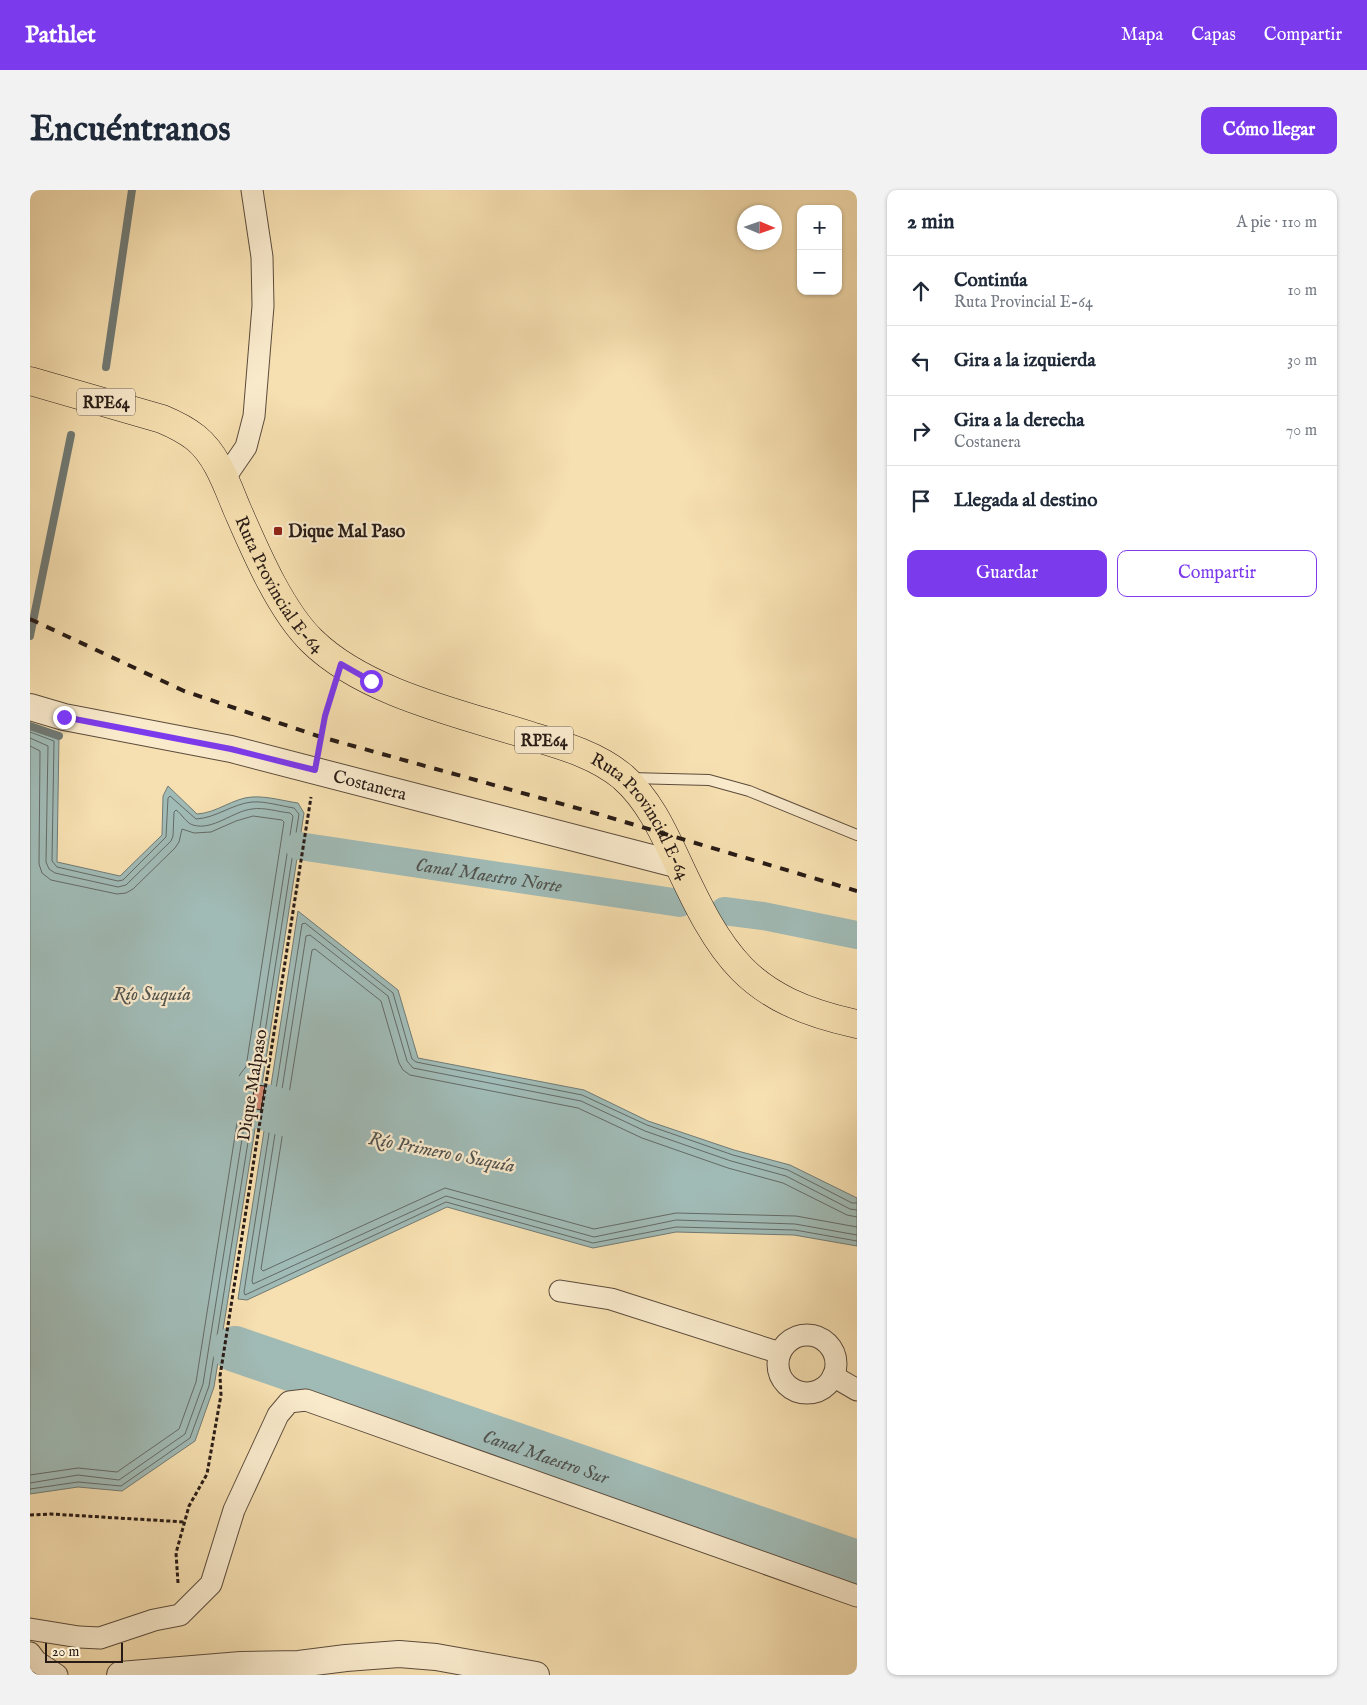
<!DOCTYPE html>
<html lang="es">
<meta charset="utf-8">
<style>
:root{--surface:#fff;--page:#f2f2f3;--text:#1f2937;--muted:#747a83;--line:#e0e1e3;--accent:#7c3aed}
body{margin:0;font-family:"IM FELL English",serif;background:var(--page);color:var(--text)}
.controls{position:absolute;right:15px;top:15px;display:grid;overflow:hidden;border-radius:10px;box-shadow:0 1px 4px #0004}
.controls button{width:45px;height:45px;display:grid;place-items:center;padding:0;border:0;border-bottom:1px solid var(--line);background:var(--surface);color:var(--text);font:25px sans-serif}
.compass{position:absolute;left:707px;top:15px;width:45px;height:45px;border-radius:50%;background:var(--surface);box-shadow:0 1px 4px #0004;rotate:92deg}
.scale{position:absolute;left:15px;bottom:12px;width:78px;box-sizing:border-box;padding-left:5px;border:2px solid #281b16;border-top:0;font-size:14px;line-height:18px;white-space:nowrap;color:#281b16;-webkit-text-stroke:4px #f9eacc;paint-order:stroke}
.stop{position:absolute;width:15px;height:15px;margin:-11px;border:4px solid #7c3aed;border-radius:50%;background:#fff}
.stop.end{background:#7c3aed;border-color:#fff;box-shadow:0 1px 5px #0008}
.list{margin:0;padding:0;list-style:none}
h2{display:flex;justify-content:space-between;align-items:center;height:65px;margin:0;padding:0 20px;font-size:21px}
h2 small{font-size:16px;font-weight:400;color:var(--muted)}
.list li{display:grid;grid-template-columns:32px 1fr auto;gap:15px;align-items:center;box-sizing:border-box;height:70px;padding:0 20px;border-top:1px solid var(--line)}
.list b{display:block;font-size:19px;white-space:nowrap}
.list p{margin:0;font-size:16px;white-space:nowrap;color:var(--muted)}
.list em{font-size:16px;font-style:normal;color:var(--muted)}
.actions{display:flex;gap:10px;padding:15px 20px}
.actions a{flex:1;padding:11px 0;border:1px solid var(--accent);border-radius:10px;text-align:center;font-size:18px;color:var(--accent)}
.actions .main{background:var(--accent);color:#fff}
.icon{flex:none;width:28px;height:28px;fill:none;stroke:currentColor;stroke-width:2;stroke-linecap:round;stroke-linejoin:round}
.map{position:relative;flex:none;width:827px;height:1485px;overflow:hidden;border-radius:10px}
header{display:flex;align-items:center;gap:30px;box-sizing:border-box;height:70px;padding:0 25px;background:var(--accent);color:#fff}
header strong{font-size:24px}
nav{display:flex;gap:28px;margin-inline-start:auto;font-size:18px}
.intro{display:flex;align-items:center;justify-content:space-between;box-sizing:border-box;height:120px;padding:0 30px}
h1{margin:0;font-size:35px}
.button{padding:12px 22px;border-radius:10px;background:var(--accent);color:#fff;font-size:18px;font-weight:700}
main{display:flex;gap:30px;padding:0 30px}
aside{flex:1;background:var(--surface);border-radius:10px;box-shadow:0 1px 4px #0004}
.map>svg:first-child{display:block}
.water{fill:#a0bab5;stroke:#707a75}
.lines{fill:none;stroke-linecap:round;stroke-linejoin:round}
.shore{stroke:#646a66;stroke-width:1}
.stream{stroke:#707a75;stroke-width:8}
.canal{stroke:#a0bab5;stroke-width:28}
.river{stroke:#a0bab5;stroke-width:46}
.building{fill:#d08772;stroke:#281b16}
.service-casing{stroke:#5c4c3c;stroke-width:12}
.minor-casing{stroke:#5c4c3c;stroke-width:23}
.tertiary-casing{stroke:#5c4c3c;stroke-width:28}
.primary-casing{stroke:#281b16;stroke-width:29}
.path{stroke:#281b16;stroke-width:3;stroke-dasharray:4 2.5;stroke-linecap:butt}
.service{stroke:#f9eacc;stroke-width:10}
.minor{stroke:#f9eacc;stroke-width:21}
.tertiary{stroke:#f9eacc;stroke-width:26}
.primary{stroke:#f6dfb0;stroke-width:28}
.rail{stroke:#281b16;stroke-width:4;stroke-dasharray:9 9;stroke-linecap:butt}
.route{stroke:#7c3aed;stroke-width:6}
.poi-dot{fill:#8f2418;stroke:#f9eacc;stroke-width:2}
.labels{text-anchor:middle;stroke-width:4.5;stroke-linejoin:round;paint-order:stroke}
.shield{fill:#f9eacc;stroke:#67594d;stroke-width:1}
.shield-label{font-size:16px;font-weight:bold;fill:#281b16}
.poi-label{font-size:18px;font-weight:bold;fill:#281b16;stroke:#f9eacc;text-anchor:start}
.street-label{font-size:18px;fill:#281b16;stroke:#f9eacc}
.water-label{font-size:19px;font-style:italic;fill:#52534e;stroke:#f9eacc}
</style>
<header>
<strong>Pathlet</strong>
<nav><a>Mapa</a><a>Capas</a><a>Compartir</a></nav>
</header>
<div class="intro"><h1>Encuéntranos</h1><a class="button">Cómo llegar</a></div>
<main>
<div class="map">
<svg width="827" height="1485" viewBox="0 0 827 1485">
<rect width="100%" height="100%" fill="#f6dfb0"/>
<filter id="stains"><feTurbulence type="fractalNoise" baseFrequency=".004" numOctaves="4"/><feColorMatrix values="0 0 0 0 .2 0 0 0 0 .09 0 0 0 0 .02 0 0 0 .5 -.17"/></filter>
<radialGradient id="worn" r=".72"><stop offset=".6" stop-color="#630" stop-opacity="0"/><stop offset="1" stop-color="#630" stop-opacity=".3"/></radialGradient>
<g class="water">
<path d="M0,536L29,546L27,672L90,686L132,645L133,606L138,596L167,624C187,623 203,608 222,607C237,606 254,611 268,613L274,623L232,895H224L221,919L228,920L184,1197L165,1251L92,1301L48,1297L0,1304Z"/>
<path d="M268,721L368,800L388,868L554,900L618,931L704,960L760,975L827,1008V1056L764,1045L646,1042L563,1058L417,1017L217,1110L208,1109Z"/>
</g>
<g class="lines">
<g class="shore">
<path d="M0,542L24,551L22,671L27,677L88,691L93,690L136,647L138,608L140,606L166,629C186,628 202,614 222,612C235,611 251,616 264,618L269,624L228,887L219,893L216,919L222,927L179,1196L160,1248L91,1296L48,1292L0,1299"/>
<path d="M0,548L18,556L16,672L19,679L25,683L88,697L96,695L141,651L143,646L144,622L146,620C152,624 156,633 163,635C183,641 203,621 222,619C234,617 249,622 260,623L263,626L223,882L216,888L213,894L210,920L215,930L173,1194L155,1244L89,1290L48,1285L0,1293"/>
<path d="M0,556L10,561L9,674L12,683L21,690L87,704L96,703L103,699L145,658L149,652L152,639L164,643L181,642L206,631L223,626L252,630L254,632L216,877C202,891 199,915 207,933L166,1192L149,1239L87,1282L48,1278L0,1285"/>
<path d="M827,1013H822L758,980L703,965L617,935L552,905L386,872L382,869L363,803L275,733L272,734L214,1102L215,1105L416,1012L563,1053L646,1037L765,1040L827,1051"/>
<path d="M827,1020L820,1019L756,986L701,971L615,941L551,911L383,878L377,871L358,806L280,745L276,746L222,1091L223,1094L416,1006L564,1047L646,1030L765,1034L827,1045"/>
<path d="M827,1027L817,1025L753,993L698,978L612,948L548,918L380,885L373,880L369,873L351,811L285,759L282,760L231,1079L233,1081L415,998L564,1039L646,1023L766,1026L827,1037"/>
</g>
<g class="stream">
<path d="M76,177L102,0"/>
<path d="M0,446L41,245"/>
<path d="M0,536L29,546"/>
</g>
<g class="canal">
<path id="s1" d="M269,656L650,713"/>
<path d="M694,721L733,726L827,745"/>
</g>
<g class="river">
<path d="M159,896L298,935"/>
<path id="s2" d="M205,1159L827,1373"/>
</g>
</g>
<path class="building" d="M225,895L235,896L231,920L221,918Z"/>
<g class="lines">
<g class="service-casing">
<path id="service" d="M600,588L679,590L719,601L827,645"/>
</g>
<g class="minor-casing">
<g id="minor">
<path d="M194,289L216,257L224,226L233,116L232,67L222,0"/>
<path d="M530,1101L581,1109L750,1163"/>
<circle cx="777" cy="1174" r="29"/>
<path d="M803,1186L827,1200"/>
<path d="M0,1439L49,1447L70,1448L124,1430L150,1425L181,1394L204,1320L248,1225L259,1212L276,1210L827,1406"/>
<path d="M0,1463L6,1471L27,1485"/>
</g>
</g>
<g class="tertiary-casing">
<g id="tertiary">
<path id="s3" d="M0,517L34,527L201,559L649,675"/>
<path d="M90,1485L211,1475L269,1474L316,1468L369,1464L406,1467L506,1485"/>
</g>
</g>
<g class="primary-casing">
<g id="primary">
<path id="s4" d="M0,191L132,229C144,234 156,240 166,248C187,265 197,295 207,319C225,360 250,420 282,451C336,504 433,524 504,547C535,556 568,566 593,587C618,609 632,639 646,669C691,766 716,810 827,834"/>
</g>
</g>
<g class="path">
<path d="M289,556L295,526L303,499"/>
<path d="M0,1325L21,1324L155,1332"/>
<path d="M148,1393L146,1363L159,1316L177,1284L191,1205L190,1186L281,607"/>
</g>
<use href="#service" class="service"/>
<use href="#minor" class="minor"/>
<use href="#tertiary" class="tertiary"/>
<use href="#primary" class="primary"/>
<path class="rail" d="M0,429L154,501L291,547L568,624L827,701"/>
</g>
<g class="lines">
<path class="route" d="M34,527L201,559L285,580L295,526L311,474L341,491"/>
</g>
<rect class="poi-dot" x="243" y="336" width="10" height="10" rx="2.5"/>
<g class="labels">
<g class="shield">
<rect x="47" y="198.5" width="58" height="27" rx="4"/>
<rect x="485" y="536.5" width="58" height="27" rx="4"/>
</g>
<g class="shield-label">
<text x="76" y="218">RPE64</text>
<text x="514" y="556">RPE64</text>
</g>
<g class="poi-label">
<text x="258" y="347">Dique Mal Paso</text>
</g>
<g class="street-label">
<text dy="6" stroke="none"><textPath href="#s4" startOffset="346">Ruta Provincial E-64</textPath></text>
<text dy="6" stroke="none"><textPath href="#s3" startOffset="349">Costanera</textPath></text>
<text dy="6" stroke="none"><textPath href="#s4" startOffset="796">Ruta Provincial E-64</textPath></text>
<text transform="translate(222 895) rotate(-81)" y="6">Dique Malpaso</text>
</g>
<g class="water-label">
<text dy="7" stroke="none"><textPath href="#s1" startOffset="192">Canal Maestro Norte</textPath></text>
<text x="122" y="810">Río Suquía</text>
<text transform="translate(412 961) rotate(11)" y="7">Río Primero o Suquía</text>
<text dy="7" stroke="none"><textPath href="#s2" startOffset="329">Canal Maestro Sur</textPath></text>
</g>
</g>
<rect width="100%" height="100%" filter="url(#stains)"/>
<rect width="100%" height="100%" fill="url(#worn)"/>
</svg>
<div class="controls">
<button>+</button>
<button>−</button>
</div>
<svg class="compass" viewBox="-18 -18 36 36"><path d="M0-13l5 13h-10z" fill="#e53935"/><path d="M0 13l5-13h-10z" fill="#747a83"/></svg>
<div class="scale">20 m</div>
<div class="stop" style="left:341px;top:491px"></div>
<div class="stop end" style="left:34px;top:527px"></div>
</div>
<aside>
<h2>2 min<small>A pie · 110 m</small></h2>
<ul class="list">
<li><svg class="icon" aria-label="ahead" viewBox="0 0 24 24"><path d="M12 20V5M6 11l6-6 6 6"/></svg><div><b>Continúa</b><p>Ruta Provincial E-64</p></div><em>10 m</em></li>
<li><svg class="icon" aria-label="left" viewBox="0 0 24 24"><path d="M17 20v-9H6M10 6l-5 5 5 5"/></svg><div><b>Gira a la izquierda</b></div><em>30 m</em></li>
<li><svg class="icon" aria-label="right" viewBox="0 0 24 24"><path d="M7 20v-9h11M14 6l5 5-5 5"/></svg><div><b>Gira a la derecha</b><p>Costanera</p></div><em>70 m</em></li>
<li><svg class="icon" aria-label="arrive" viewBox="0 0 24 24"><path d="M6 21V4h12l-3 4 3 4H6"/></svg><div><b>Llegada al destino</b></div></li>
</ul>
<div class="actions"><a class="main">Guardar</a><a>Compartir</a></div>
</aside>
</main>
